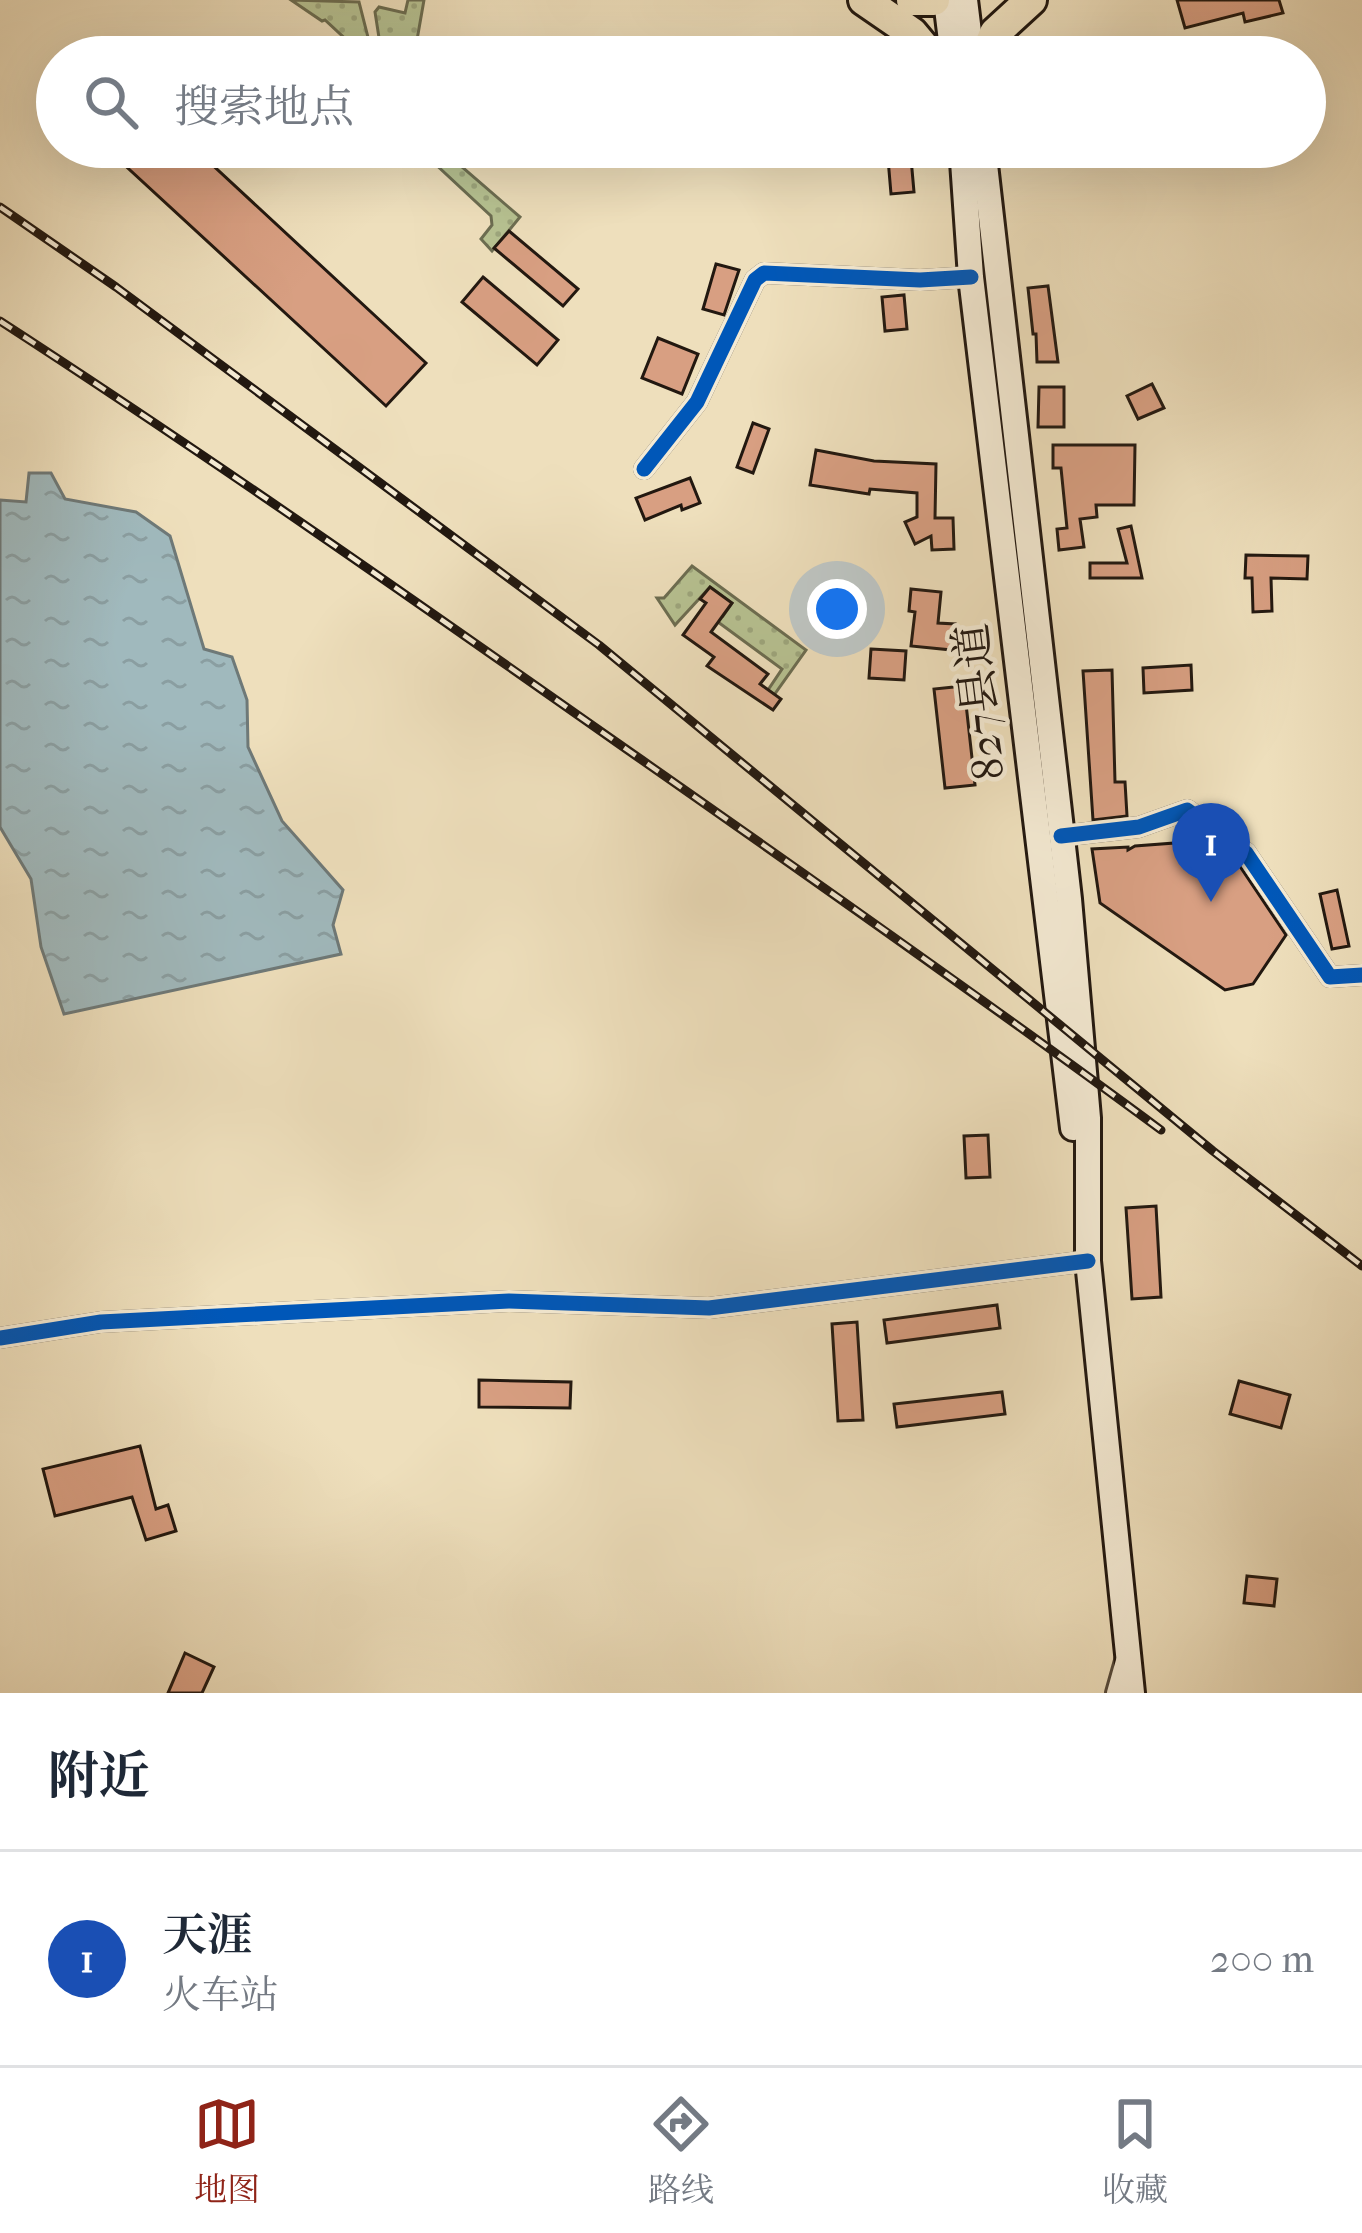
<!DOCTYPE html>
<html lang="zh">
<meta charset="utf-8">
<style>
:root{--surface:#fff;--page:#f6f6f7;--text:#1f2937;--muted:#747a83;--line:#e0e1e3;--accent:#8f2418}
body{margin:0;font-family:"IM FELL French Canon","Noto Serif SC",serif;background:var(--page);color:var(--text)}
.you{position:absolute;left:837px;top:609px;width:42px;height:42px;margin:-30px;border:9px solid #fff;border-radius:50%;background:#1a73e8;box-shadow:0 0 0 18px #1a73e833}
.badge{display:grid;place-items:center;width:78px;height:78px;border-radius:50%;background:var(--accent);color:#fff;font-size:39px;font-weight:700}
.pin{position:absolute;translate:-50% -99px;filter:drop-shadow(0 3px 6px #0008)}
.pin::after{content:'';position:absolute;top:63px;width:42px;height:36px;background:inherit;clip-path:polygon(0 0,100% 0,50% 100%)}
.list{margin:0;padding:0;list-style:none}
h2{display:flex;justify-content:space-between;align-items:center;height:156px;margin:0;padding:0 48px;font-size:51px}
h2 small{font-size:39px;font-weight:400;color:var(--muted)}
.list li{display:grid;grid-template-columns:78px 1fr auto;gap:36px;align-items:center;box-sizing:border-box;height:216px;padding:0 48px;border-top:3px solid var(--line)}
.list b{display:block;font-size:45px;white-space:nowrap}
.list p{margin:0;font-size:39px;white-space:nowrap;color:var(--muted)}
.list em{font-size:39px;font-style:normal;color:var(--muted)}
.icon{flex:none;width:66px;height:66px;fill:none;stroke:currentColor;stroke-width:2;stroke-linecap:round;stroke-linejoin:round}
.map{position:relative;flex:none;width:1362px;height:1693px;overflow:hidden}
.search{position:absolute;background:var(--surface);box-shadow:0 12px 48px #0002;left:36px;right:36px;top:36px;height:132px;display:flex;align-items:center;gap:30px;box-sizing:border-box;padding:0 42px;border-radius:66px;color:var(--muted);font-size:45px}
.sheet{height:372px;background:var(--surface)}
nav{display:flex;justify-content:space-around;align-items:center;box-sizing:border-box;height:168px;border-top:3px solid var(--line);background:var(--surface);font-size:33px;color:var(--muted)}
nav a{display:grid;justify-items:center;gap:6px}
nav .on{color:var(--accent)}
.map>svg:first-child{display:block}
.grass{fill:url(#grass-dots);stroke:#6c6d51;stroke-width:3}
.water{fill:url(#water-ripples);stroke:#6e7978;stroke-width:3}
.building{fill:#d89f82;stroke:#221810;stroke-width:3}
.lines{fill:none;stroke-linecap:round;stroke-linejoin:round}
.minor-casing{stroke:#554a3b;stroke-width:22}
.secondary-casing{stroke:#221810;stroke-width:30}
.motorway-casing{stroke:#221810;stroke-width:36}
.minor{stroke:#f4ead3;stroke-width:16}
.secondary{stroke:#f4ead3;stroke-width:24}
.motorway{stroke:#eedfbc;stroke-width:30}
.rail-casing{stroke:#221810;stroke-width:9}
.rail{stroke:#f4ead3;stroke-width:4.5;stroke-dasharray:14;stroke-linecap:butt}
.cycleway-casing{stroke:#f4ead3;stroke-width:22}
.cycleway{stroke:#0057b8;stroke-width:15}
.labels{text-anchor:middle;stroke-width:9;stroke-linejoin:round;paint-order:stroke}
.street-label{font-size:45px;fill:#221810;stroke:#f4ead3}
</style>
<div class="map">
<svg width="1362" height="1693" viewBox="0 0 1362 1693">
<defs>
<pattern id="grass-dots" width="8" height="8" patternUnits="userSpaceOnUse" patternTransform="scale(3)"><rect width="8" height="8" fill="#b7c292"/><path d="M2 2h.1M6 6h.1" fill="none" stroke="#9da67d" stroke-width="1.8" stroke-linecap="round"/></pattern>
<pattern id="water-ripples" width="26" height="14" patternUnits="userSpaceOnUse" patternTransform="scale(3)"><rect width="26" height="14" fill="#a0b9bd"/><path d="M2 4q2-2 4 0t4 0M15 11q2-2 4 0t4 0" fill="none" stroke="#8a9ea1"/></pattern>
</defs>
<rect width="100%" height="100%" fill="#eedfbc"/>
<filter id="stains"><feTurbulence type="fractalNoise" baseFrequency=".00167" numOctaves="4"/><feColorMatrix values="0 0 0 0 .2 0 0 0 0 .09 0 0 0 0 .02 0 0 0 .5 -.17"/></filter>
<radialGradient id="worn" r=".72"><stop offset=".6" stop-color="#630" stop-opacity="0"/><stop offset="1" stop-color="#630" stop-opacity=".3"/></radialGradient>
<g class="grass">
<path d="M291,0L359,2L373,57H351L348,52L353,46L325,20L322,21Z"/>
<path d="M408,0H424L414,57H382L375,12L379,7L405,13Z"/>
<path d="M417,147H439L520,217L492,251L481,239L492,225L491,216Z"/>
<path d="M692,566L806,650L774,695L768,690L782,669L703,611L708,605L723,616L732,603L710,587L675,625L657,598H664Z"/>
</g>
<path class="water" d="M29,473H51L65,499L136,512L170,536L204,649L232,657L247,700L248,747L282,821L343,890L333,925L341,954L64,1014L41,947L31,879L0,827V500L26,502Z"/>
<g class="building">
<path d="M1177,0H1279L1283,13L1245,22L1243,13L1185,28Z"/>
<path d="M105,147H193L426,363L386,406Z"/>
<path d="M887,147H910L914,192L891,194Z"/>
<path d="M509,231L578,289L563,306L494,248Z"/>
<path d="M716,264L739,270L724,315L703,309Z"/>
<path d="M483,277L558,340L537,365L462,302Z"/>
<path d="M1048,286L1058,362H1037L1036,334H1033L1028,288Z"/>
<path d="M904,295L907,329L885,331L882,297Z"/>
<path d="M658,338L698,354L682,394L642,378Z"/>
<path d="M1152,384L1164,408L1138,419L1127,396Z"/>
<path d="M1039,387H1064V427H1038Z"/>
<path d="M753,423L769,429L753,473L737,467Z"/>
<path d="M1053,445H1135L1134,505H1096L1097,517L1080,519L1084,547L1059,550L1057,529L1067,528L1061,468H1053Z"/>
<path d="M816,450L874,461L936,464L935,518H953L954,549L932,550L931,536L915,544L905,522L917,517V493L870,489L869,494L810,485Z"/>
<path d="M690,478L700,503L682,510L681,505L645,520L636,498Z"/>
<path d="M1131,526L1142,578H1090V563H1127L1118,529Z"/>
<path d="M1246,555L1308,556L1307,579L1271,578L1272,611L1253,612L1252,578H1245Z"/>
<path d="M710,587L732,603L711,632L768,674L760,684L781,699L773,710L707,666L714,657L683,635L706,603L700,599Z"/>
<path d="M911,589L941,592L938,623L955,624L952,650L911,646L915,612L909,611Z"/>
<path d="M871,649L906,651L904,680L869,678Z"/>
<path d="M1191,665L1192,690L1144,693L1143,668Z"/>
<path d="M1112,670L1115,782H1125L1127,816L1093,820L1083,671Z"/>
<path d="M964,686L975,785L945,788L934,689Z"/>
<path d="M1186,825L1237,862L1286,935L1253,984L1225,990L1100,903L1092,849L1128,847V850L1135,846L1187,842Z"/>
<path d="M1337,890L1349,946L1332,949L1320,894Z"/>
<path d="M988,1135L990,1177L966,1178L964,1136Z"/>
<path d="M1156,1206L1161,1297L1132,1299L1126,1208Z"/>
<path d="M997,1305L1000,1328L887,1343L884,1320Z"/>
<path d="M857,1322L863,1420L838,1421L832,1324Z"/>
<path d="M479,1380L571,1382L570,1408L479,1407Z"/>
<path d="M1239,1381L1290,1395L1281,1428L1230,1414Z"/>
<path d="M1002,1392L1005,1414L897,1427L894,1404Z"/>
<path d="M140,1446L156,1509L168,1505L176,1531L146,1540L132,1497L55,1516L43,1469Z"/>
<path d="M1247,1576L1277,1579L1274,1606L1244,1603Z"/>
<path d="M185,1653L214,1667L202,1693H168Z"/>
</g>
<g class="lines">
<g class="minor-casing">
<g id="minor">
<path d="M644,469L697,402L755,280L764,273L920,280L971,277"/>
<path d="M1061,836L1139,827L1187,810L1246,853L1330,977L1362,975"/>
<path d="M0,1338L101,1322L509,1301L709,1308L1088,1261"/>
<path d="M1115,1693L1124,1661"/>
</g>
</g>
<g class="secondary-casing">
<g id="secondary">
<path d="M946,0L953,57"/>
<path d="M965,0L972,57"/>
<path d="M962,147L971,277L1073,1128"/>
<path d="M983,147L1069,899L1088,1118V1261L1132,1693"/>
</g>
</g>
<g class="motorway-casing">
<g id="motorway">
<path d="M864,0L912,33L932,57"/>
<path d="M912,0H934"/>
<path d="M985,57L995,33L1031,0"/>
</g>
</g>
<use href="#minor" class="minor"/>
<use href="#secondary" class="secondary"/>
<use href="#motorway" class="motorway"/>
<g class="rail-casing">
<g id="rail">
<path d="M0,207L116,287L599,645L1213,1151L1362,1266"/>
<path d="M0,321C213,459 421,605 629,751C808,876 986,1001 1161,1130"/>
</g>
</g>
<use href="#rail" class="rail"/>
<g class="cycleway-casing">
<g id="cycleway">
<path d="M644,469L697,402L755,280L764,273L920,280L971,277"/>
<path d="M1061,836L1139,827L1187,810L1246,853L1330,977L1362,975"/>
<path d="M0,1338L101,1322L509,1301L709,1308L1088,1261"/>
</g>
</g>
<use href="#cycleway" class="cycleway"/>
</g>
<g class="labels">
<g class="street-label">
<text transform="translate(979 702) rotate(-97)" y="16">827县道</text>
</g>
</g>
<rect width="100%" height="100%" filter="url(#stains)"/>
<rect width="100%" height="100%" fill="url(#worn)"/>
</svg>
<div class="you"></div>
<div class="pin badge" style="left:1211px;top:902px;background:#1a4fb4">1</div>
<div class="search"><svg class="icon" aria-label="search" viewBox="0 0 24 24"><circle cx="10" cy="10" r="6"/><path d="M15 15l6 6"/></svg>搜索地点</div>
</div>
<section class="sheet">
<h2>附近<small></small></h2>
<ul class="list">
<li><span class="badge" style="background:#1a4fb4">1</span><div><b>天涯</b><p>火车站</p></div><em>200 m</em></li>
</ul>
</section>
<nav>
<a class="on"><svg class="icon" aria-label="map" viewBox="0 0 24 24"><path d="M3 6l6-2 6 2 6-2v14l-6 2-6-2-6 2zM9 4v14M15 6v14"/></svg>地图</a>
<a><svg class="icon" aria-label="directions" viewBox="0 0 24 24"><path d="M12 3l9 9-9 9-9-9zM9 14v-3h6M13 9l2 2-2 2"/></svg>路线</a>
<a><svg class="icon" aria-label="saved" viewBox="0 0 24 24"><path d="M7 4h10v16l-5-4-5 4z"/></svg>收藏</a>
</nav>
